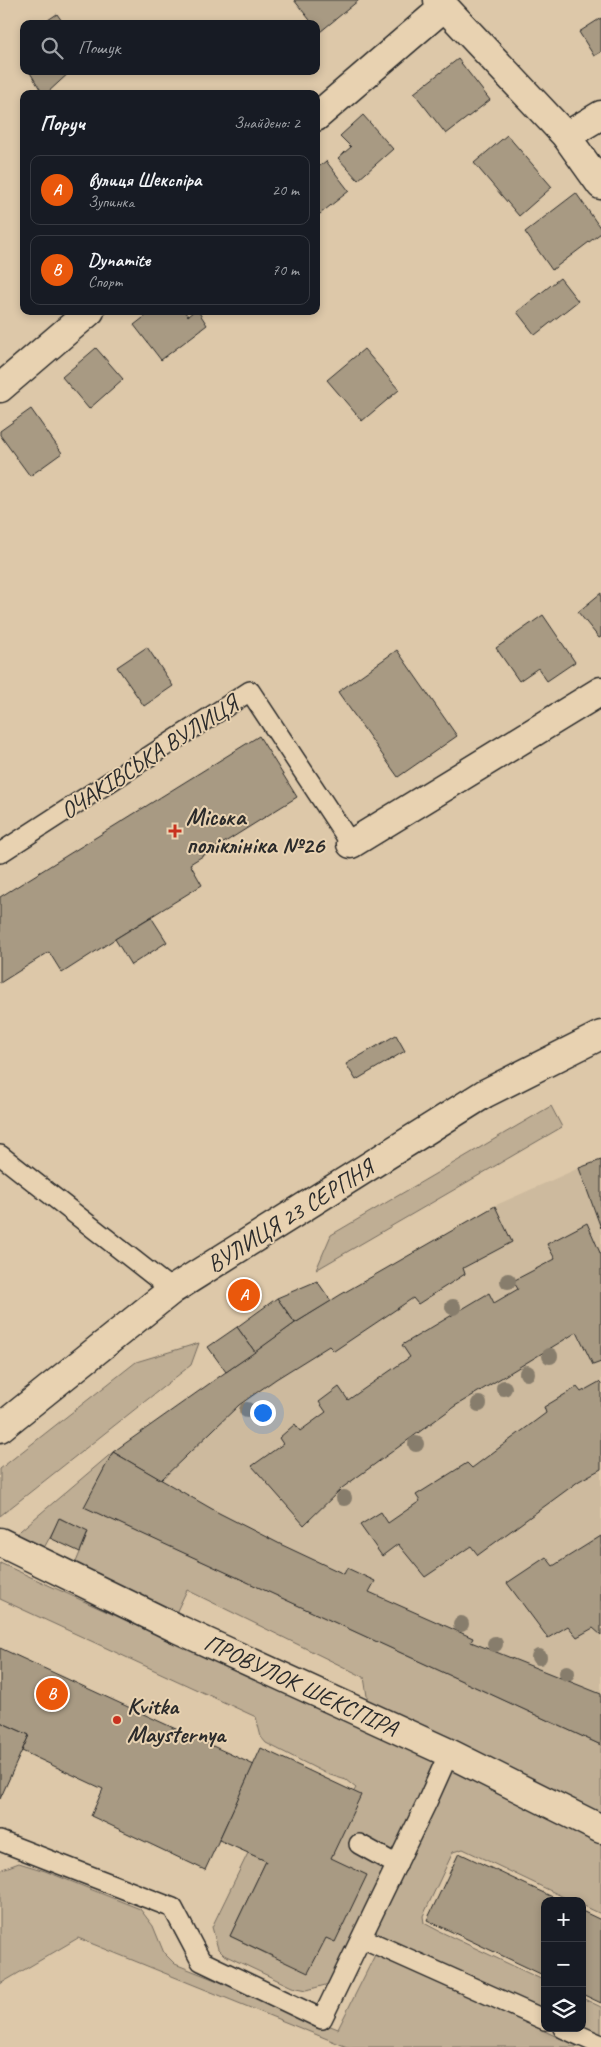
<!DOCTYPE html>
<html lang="uk">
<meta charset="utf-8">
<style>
:root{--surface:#171b24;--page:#242831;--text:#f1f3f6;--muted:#9ea1a6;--line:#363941;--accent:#ea580c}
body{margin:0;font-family:Caveat,sans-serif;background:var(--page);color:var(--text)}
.controls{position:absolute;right:15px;bottom:15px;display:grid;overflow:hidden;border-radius:10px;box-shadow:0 2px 8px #0003}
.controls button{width:45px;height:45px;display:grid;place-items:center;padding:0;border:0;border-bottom:1px solid var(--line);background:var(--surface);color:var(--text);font:25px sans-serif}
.you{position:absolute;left:262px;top:1412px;width:18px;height:18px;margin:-12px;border:4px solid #fff;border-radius:50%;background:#1a73e8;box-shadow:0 0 0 8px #1a73e833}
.badge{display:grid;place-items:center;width:32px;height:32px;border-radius:50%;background:var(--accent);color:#fff;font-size:16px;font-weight:700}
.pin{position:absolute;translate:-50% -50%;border:2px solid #fff;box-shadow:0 1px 5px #0006}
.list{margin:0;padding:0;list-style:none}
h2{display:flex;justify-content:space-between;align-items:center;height:65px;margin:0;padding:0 20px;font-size:21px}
h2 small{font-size:16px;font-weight:400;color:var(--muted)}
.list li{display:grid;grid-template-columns:32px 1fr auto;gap:15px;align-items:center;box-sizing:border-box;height:70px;margin:0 10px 10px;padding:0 10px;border:1px solid var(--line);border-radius:10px}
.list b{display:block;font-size:19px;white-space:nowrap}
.list p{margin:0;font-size:16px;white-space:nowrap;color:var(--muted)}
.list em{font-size:16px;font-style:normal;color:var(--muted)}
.icon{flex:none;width:28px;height:28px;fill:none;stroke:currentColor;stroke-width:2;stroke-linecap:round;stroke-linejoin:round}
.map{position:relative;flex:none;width:601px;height:2047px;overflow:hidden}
.search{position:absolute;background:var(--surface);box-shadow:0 2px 8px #0003;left:20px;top:20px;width:300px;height:55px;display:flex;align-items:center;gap:12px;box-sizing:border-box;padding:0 18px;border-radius:10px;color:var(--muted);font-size:19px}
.panel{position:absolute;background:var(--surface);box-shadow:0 2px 8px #0003;left:20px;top:90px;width:300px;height:225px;border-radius:10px}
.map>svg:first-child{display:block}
.built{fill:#cdba9e}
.green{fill:#bfae94;stroke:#756c60}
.building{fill:#a89a83;stroke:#2b2b2b}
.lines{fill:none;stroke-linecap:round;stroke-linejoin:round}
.lane-casing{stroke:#2b2b2b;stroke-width:22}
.street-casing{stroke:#2b2b2b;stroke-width:31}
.secondary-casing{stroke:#2b2b2b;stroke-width:31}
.lane{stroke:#e8d2b1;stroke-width:19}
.street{stroke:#e8d2b1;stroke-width:28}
.secondary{stroke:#e8d2b1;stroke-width:28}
.tree{fill:#877d6c}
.poi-dot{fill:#c8321e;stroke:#e8d2b1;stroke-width:2}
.labels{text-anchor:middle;stroke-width:4;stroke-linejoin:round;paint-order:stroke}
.street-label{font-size:24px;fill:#2b2b2b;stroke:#e8d2b1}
.poi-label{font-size:24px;font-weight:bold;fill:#2b2b2b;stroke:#e8d2b1;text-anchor:start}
</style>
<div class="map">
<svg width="601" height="2047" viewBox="0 0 601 2047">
<rect width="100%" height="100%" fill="#ddc8a9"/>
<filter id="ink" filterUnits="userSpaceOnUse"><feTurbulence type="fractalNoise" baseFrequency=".02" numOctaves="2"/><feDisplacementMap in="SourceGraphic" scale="10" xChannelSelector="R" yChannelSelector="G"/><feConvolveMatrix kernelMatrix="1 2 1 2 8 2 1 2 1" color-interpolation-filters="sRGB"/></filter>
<g filter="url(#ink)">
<path class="built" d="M579,1168L601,1227V1745L84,1507L113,1452L331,1301L494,1206Z"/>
<g class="green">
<path d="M551,1106L562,1127L316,1270L331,1235Z"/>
<path d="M199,1343L191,1365L0,1516V1469L136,1362Z"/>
<path d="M113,1452L85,1507L601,1745V1813L416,1728L369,1709L364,1677L187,1590L175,1615L74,1567L88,1533L60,1518L44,1548L14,1536Z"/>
<path d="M0,1563L434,1761L420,1793L415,1813L329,1984L307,1990L292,1987L224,1955L218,1949L212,1927L248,1853L266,1861L230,1936L273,1957H302L327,1847L338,1815L356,1788L346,1780L327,1774L266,1743L261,1737L256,1717L0,1599Z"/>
<path d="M448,1768L601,1842V1914L582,1905V1901H572L463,1849L453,1852L423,1916L424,1923L439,1931L545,1981V2014L377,1935L375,1928Z"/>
<path d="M19,1863L45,1871L140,1909L153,1926L164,1953L175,1964L338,2029L376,1953L579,2047H347L78,1938L0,1984V1870Z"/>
<path d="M582,1998L601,2007V2037L582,2028Z"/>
</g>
<g class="building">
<path d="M294,0H359L320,32L316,28V24H313Z"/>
<path d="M57,14L64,24H42Z"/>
<path d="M601,18V52L594,56L579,32Z"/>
<path d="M458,59L490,100L446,134L414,93Z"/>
<path d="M29,71H71L46,94H43Z"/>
<path d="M363,115L393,149L358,180L338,158L351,147L340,136Z"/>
<path d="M507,135L552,187L519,216L474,163Z"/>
<path d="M326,161L349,191L316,217V169Z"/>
<path d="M576,193L601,229V233L552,270L525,232Z"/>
<path d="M560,278L578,301L535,335L517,312Z"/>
<path d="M152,311H184L188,316L194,311H198L207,325L161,360L134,325Z"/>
<path d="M96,348L123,379L89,409L62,377Z"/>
<path d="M364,349L399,390L362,421L327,380Z"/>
<path d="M31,409L62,453L30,476L0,435V431Z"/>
<path d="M601,593V637L599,638L578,612Z"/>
<path d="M543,615L575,662L547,681L538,668L519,681L496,648Z"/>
<path d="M147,647L173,686L144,706L117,667Z"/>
<path d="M397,650L457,736L398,777L338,692Z"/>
<path d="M259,736L297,797L190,864L202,885L115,939L62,973L49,952L0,983V897Z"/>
<path d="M151,917L167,942L131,965L115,939Z"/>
<path d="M396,1035L405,1051L356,1080L346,1064Z"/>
<path d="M601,1160V1228L579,1168Z"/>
<path d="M495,1206L512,1242L463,1268L465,1274L418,1304L413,1298L334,1351L329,1346L276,1379L239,1405L161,1480L113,1452L295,1323L340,1295Z"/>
<path d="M587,1223L601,1255V1362L593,1365L577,1332L455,1406L342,1488L304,1525L252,1466L283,1444L279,1438L295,1424L300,1431L326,1412L319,1402L339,1387L348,1400L410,1357L402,1345L489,1293L494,1303L518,1289L513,1281L555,1259L547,1244Z"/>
<path d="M317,1281L331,1301L295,1323L277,1298Z"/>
<path d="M277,1298L295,1323L255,1352L237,1327Z"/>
<path d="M237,1327L255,1352L226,1372L208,1347Z"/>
<path d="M599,1382L601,1384V1469L579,1481L478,1555L471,1546L425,1577L398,1544L382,1556L360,1525L381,1512L388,1523L420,1501L416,1495L467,1463L472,1468L546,1413L544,1407L577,1387L581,1392Z"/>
<path d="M113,1452L219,1513L280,1544L344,1574L347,1568L375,1581L369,1592L473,1638L471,1642L601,1694V1745L84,1507Z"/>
<path d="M59,1518L88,1532L80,1552L50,1538Z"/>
<path d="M601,1536V1635L593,1628L577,1637L568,1626L548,1638L507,1583L546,1557L553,1566Z"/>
<path d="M0,1648L254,1765L205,1870L91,1816L103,1789L22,1751L29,1735L0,1722Z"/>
<path d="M0,1722L29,1735L0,1799Z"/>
<path d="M261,1748L361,1795L331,1858L367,1875L335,1942L326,1938L308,1973L230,1936L266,1861L219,1840Z"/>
<path d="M459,1853L561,1901H545V1976L427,1920Z"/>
<path d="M582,1911L601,1920V2003L582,1994Z"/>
</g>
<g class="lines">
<g class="lane-casing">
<g id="lane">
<path d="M0,853L250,691L351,844"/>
<path d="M0,1155L172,1290"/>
<path d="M0,1841L173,1908L201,1961L322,2019L427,1802L449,1753"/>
<path d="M359,1844L397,1865"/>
<path d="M362,1938L545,2020"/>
<path d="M563,2028L601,2045"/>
</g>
</g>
<g class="street-casing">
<g id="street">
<path d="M438,0L566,136L601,185"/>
<path d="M316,117L444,7"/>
<path d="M566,136L601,115"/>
<path d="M0,388L90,311"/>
<path d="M351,844L601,691"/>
<path d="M0,1542L178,1629L449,1753L601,1829"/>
</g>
</g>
<g class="secondary-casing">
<path id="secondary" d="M0,1428L172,1290L484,1094L601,1035"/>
</g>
<use href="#lane" class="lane"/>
<use href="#street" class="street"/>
<use href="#secondary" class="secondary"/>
</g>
<g class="tree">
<circle cx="508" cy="1281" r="8"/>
<circle cx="453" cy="1307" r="8"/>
<circle cx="550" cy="1356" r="8"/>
<circle cx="527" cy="1373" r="8"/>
<circle cx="504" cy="1388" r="8"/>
<circle cx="479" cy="1404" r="8"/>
<circle cx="247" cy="1410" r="8"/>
<circle cx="416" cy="1444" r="8"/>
<circle cx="344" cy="1498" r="8"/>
<circle cx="461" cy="1624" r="8"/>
<circle cx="495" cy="1644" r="8"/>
<circle cx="539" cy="1657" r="8"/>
<circle cx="567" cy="1673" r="8"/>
</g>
</g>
<g class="poi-dot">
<path d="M172.5 823.5h5v5h5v5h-5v5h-5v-5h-5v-5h5z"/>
<circle cx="117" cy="1720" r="5"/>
</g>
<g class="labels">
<g class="street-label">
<text transform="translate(149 757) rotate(-33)" y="8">ОЧАКІВСЬКА ВУЛИЦЯ</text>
<text transform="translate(290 1216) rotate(-32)" y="8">ВУЛИЦЯ 23 СЕРПНЯ</text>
<text transform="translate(301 1685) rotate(25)" y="8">ПРОВУЛОК ШЕКСПІРА</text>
</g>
<g class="poi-label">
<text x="186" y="825">Міська<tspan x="186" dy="28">поліклініка №26</tspan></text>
<text x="127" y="1714">Kvitka<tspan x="127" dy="28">Maysternya</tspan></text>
</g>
</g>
</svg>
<div class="controls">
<button>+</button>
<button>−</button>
<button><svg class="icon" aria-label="layers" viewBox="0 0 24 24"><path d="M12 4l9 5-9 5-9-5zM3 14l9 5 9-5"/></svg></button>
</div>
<div class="you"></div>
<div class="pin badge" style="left:244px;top:1295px">A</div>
<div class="pin badge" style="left:52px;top:1694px">B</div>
<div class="search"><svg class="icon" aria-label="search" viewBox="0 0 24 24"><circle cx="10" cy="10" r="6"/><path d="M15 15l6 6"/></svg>Пошук</div>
<section class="panel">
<h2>Поруч<small>Знайдено: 2</small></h2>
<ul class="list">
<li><span class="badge">A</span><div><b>вулиця Шекспіра</b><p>Зупинка</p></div><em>20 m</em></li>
<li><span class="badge">B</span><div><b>Dynamite</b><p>Спорт</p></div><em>70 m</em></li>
</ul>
</section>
</div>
